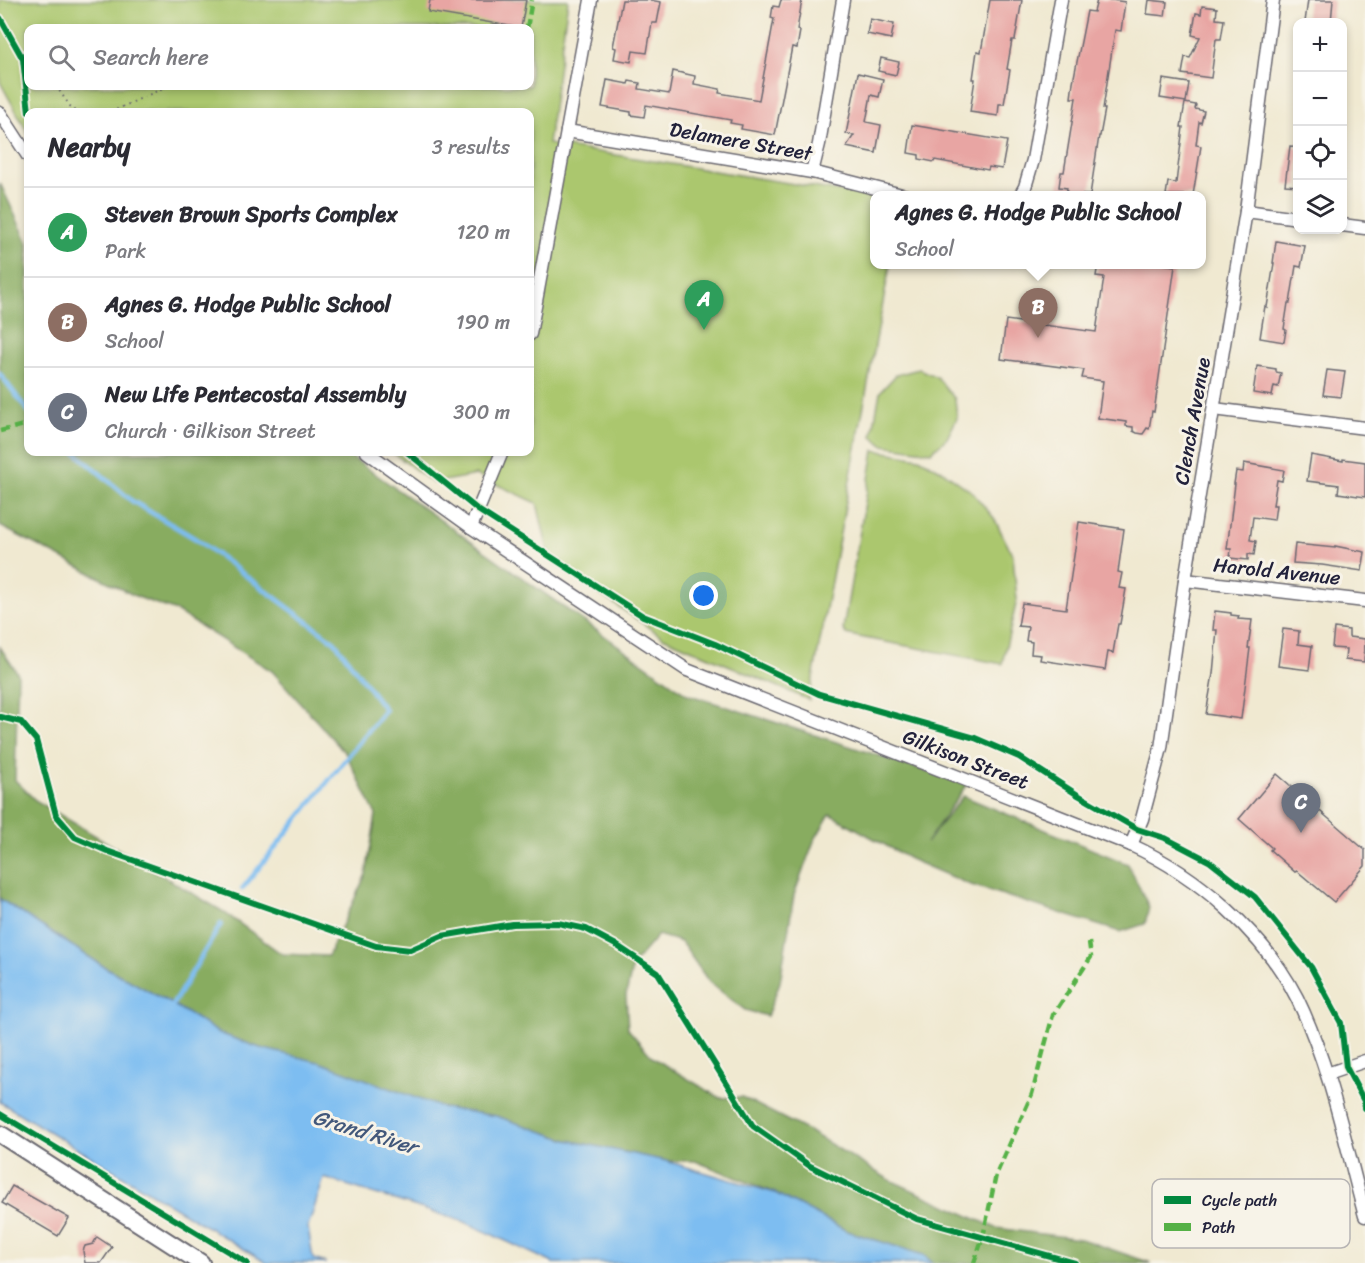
<!DOCTYPE html>
<meta charset="utf-8">
<style>
:root{--surface:#fff;--page:#f2f2f3;--text:#2b2b33;--muted:#7c7c81;--line:#e1e1e2;--accent:#c8321e}
body{margin:0;font-family:Sriracha,sans-serif;background:var(--page);color:var(--text)}
.controls{position:absolute;right:18px;top:18px;display:grid;overflow:hidden;border-radius:12px;box-shadow:0 3px 9px #0003}
.controls button{width:54px;height:54px;display:grid;place-items:center;padding:0;border:0;border-bottom:2px solid var(--line);background:var(--surface);color:var(--text);font:30px sans-serif}
.you{position:absolute;left:704px;top:596px;width:21px;height:21px;margin:-15px;border:4px solid #fff;border-radius:50%;background:#1a73e8;box-shadow:0 0 0 9px #1a73e833}
.badge{display:grid;place-items:center;width:39px;height:39px;border-radius:50%;background:var(--accent);color:#fff;font-size:20px;font-weight:700}
.pin{position:absolute;translate:-50% -50px;filter:drop-shadow(0 2px 3px #0008)}
.pin::after{content:'';position:absolute;top:32px;width:21px;height:18px;background:inherit;clip-path:polygon(0 0,100% 0,50% 100%)}
.popup{position:absolute;left:870px;top:191px;width:336px;height:78px;box-sizing:border-box;display:grid;place-content:center;border-radius:12px;background:var(--surface);filter:drop-shadow(0 2px 4px #0005);font-size:20px;white-space:nowrap;color:var(--muted)}
.popup b{font-size:22px;color:var(--text)}
.popup::after{content:'';position:absolute;left:50%;top:100%;margin-left:-12px;border:12px solid transparent;border-top-color:var(--surface)}
.list{margin:0;padding:0;list-style:none}
h2{display:flex;justify-content:space-between;align-items:center;height:78px;margin:0;padding:0 24px;font-size:26px}
h2 small{font-size:20px;font-weight:400;color:var(--muted)}
.list li{display:grid;grid-template-columns:39px 1fr auto;gap:18px;align-items:center;box-sizing:border-box;height:90px;padding:0 24px;border-top:2px solid var(--line)}
.list b{display:block;font-size:22px;white-space:nowrap}
.list p{margin:0;font-size:20px;white-space:nowrap;color:var(--muted)}
.list em{font-size:20px;font-style:normal;color:var(--muted)}
.icon{flex:none;width:33px;height:33px;fill:none;stroke:currentColor;stroke-width:2;stroke-linecap:round;stroke-linejoin:round}
.map{position:relative;flex:none;width:1365px;height:1263px;overflow:hidden}
.search{position:absolute;background:var(--surface);box-shadow:0 3px 9px #0003;left:24px;top:24px;width:510px;height:66px;display:flex;align-items:center;gap:15px;box-sizing:border-box;padding:0 21px;border-radius:12px;color:var(--muted);font-size:22px}
.panel{position:absolute;background:var(--surface);box-shadow:0 3px 9px #0003;left:24px;top:108px;width:510px;height:348px;border-radius:12px}
.map>svg:first-child{display:block}
.green{fill:#abc76e;stroke:#667454;stroke-width:1.5;fill-rule:evenodd}
.forest{fill:#88ac61;stroke:#55674e;stroke-width:1.5}
.water{fill:#7dbdf1;stroke:#507096;stroke-width:1.5}
.lines{fill:none;stroke-linecap:round;stroke-linejoin:round}
.stream{stroke:#7dbdf1;stroke-width:4.5}
.building{fill:#e8a5a3}
.minor-casing{stroke:#6a6870;stroke-width:15}
.tertiary-casing{stroke:#6a6870;stroke-width:20}
.path{stroke:#6a6870;stroke-width:2;stroke-dasharray:1.5 4.5;stroke-linecap:butt}
.minor{stroke:#fff;stroke-width:12}
.tertiary{stroke:#fff;stroke-width:16}
.quiet{stroke:#55b146;stroke-width:4.5;stroke-dasharray:9 4.5;stroke-linecap:butt}
.cycleway-casing{stroke:#f7f3e8;stroke-width:10}
.cycleway{stroke:#00873e;stroke-width:6}
.labels{text-anchor:middle;stroke-width:6;stroke-linejoin:round;paint-order:stroke}
.street-label{font-size:20px;fill:#22223b;stroke:#f7f3e8}
.water-label{font-size:21px;font-style:italic;fill:#42587b;stroke:#f7f3e8}
.key{fill:#f7f3e8;stroke:#b7b4b4;stroke-width:1.5}
.key-label{font-size:16px;fill:#22223b}
</style>
<div class="map">
<svg width="1365" height="1263" viewBox="0 0 1365 1263">
<rect width="100%" height="100%" fill="#f7f3e8"/>
<filter id="ink" filterUnits="userSpaceOnUse"><feTurbulence type="fractalNoise" baseFrequency=".0167" numOctaves="2"/><feDisplacementMap in="SourceGraphic" scale="12" xChannelSelector="R" yChannelSelector="G"/><feConvolveMatrix kernelMatrix="1 2 1 2 8 2 1 2 1" color-interpolation-filters="sRGB"/></filter>
<filter id="wash" filterUnits="userSpaceOnUse"><feTurbulence type="fractalNoise" baseFrequency=".008" numOctaves="4" result="noise"/><feDisplacementMap in="SourceGraphic" scale="24" xChannelSelector="R" yChannelSelector="G"/><feGaussianBlur stdDeviation="1.35" result="paint"/><feColorMatrix in="noise" values="0 0 0 0 0 0 0 0 0 0 0 0 0 0 0 0 0 1.4 0 .05"/><feComposite in="paint" operator="in"/></filter>
<g filter="url(#wash)">
<rect width="100%" height="100%" fill="#f0e9d1"/>
<g class="green">
<path d="M0,0H568L548,144L874,197V264L890,265L809,700L663,637L550,560L537,503L476,475L433,483L392,452H530V112H28V133L0,82ZM28,28H530V86H28Z"/>
<path d="M919,369L937,377L955,399L957,418L947,438L931,452L883,445L872,436L880,392L896,375Z"/>
<path d="M874,450L919,458L941,470L972,492L994,518L1013,556L1017,600L1002,664L859,637L846,634L843,629Z"/>
</g>
<path class="forest" d="M0,183L28,243V452H344L687,694L967,784L926,843L963,796L1128,864L1149,907L1145,924L1120,932L968,884L910,859L830,814L814,841L794,895L780,982L767,1016L745,1010L709,982L681,942L658,935L633,964L626,995L628,1029L653,1058L720,1098L742,1097L812,1133L888,1179L996,1228L1081,1239L1151,1263H933L923,1255L847,1231L775,1193L695,1161H666L567,1140L496,1116L443,1108L260,1048L219,1033L172,1004L103,966L0,899V647L18,674L15,780L35,800L222,911L282,954L328,956L366,874L376,815L346,754L272,671L176,611L135,596L0,526Z"/>
<path class="water" d="M0,899L103,966L172,1004L219,1033L260,1048L319,1062L443,1108L496,1116L567,1140L666,1161L775,1193L847,1231L923,1255L933,1263H553L465,1222L324,1178L308,1227L313,1259L326,1263H267L0,1102Z"/>
<g class="lines">
<g class="stream">
<path d="M0,374L28,411"/>
<path d="M75,452L132,501L196,539L335,642L385,710L242,889"/>
<path d="M170,1009L221,924"/>
</g>
</g>
<g id="blocks">
<g class="building">
<path d="M430,0H526L521,28L428,12Z"/>
<path d="M622,0H650L661,2L657,23H652L647,53L633,51L631,62L614,59L616,48L613,47Z"/>
<path d="M781,0H802L797,30L800,31L797,48L792,47L775,135L741,129L742,125L730,123L731,120L646,105L644,117L631,115V112L602,107L607,80L628,84L629,81L640,83L639,89L669,94L673,71L695,76L694,84L720,89L719,93L759,100L774,19L771,18L773,6L779,7Z"/>
<path d="M990,0H1022L1015,40H1012L1007,69L1010,70L1004,104H999L998,116L970,112L975,79H973L977,51L981,52Z"/>
<path d="M1097,0H1112L1125,2L1121,31L1115,30L1103,109H1105L1100,136H1099L1090,195H1066L1067,188L1059,187L1061,172H1064L1076,98H1071L1073,82L1087,11L1094,12Z"/>
<path d="M1149,0L1167,2L1165,16L1147,14Z"/>
<path d="M1308,0H1333L1331,22H1305Z"/>
<path d="M1202,6L1217,8L1216,19L1224,20L1221,39H1216L1211,78L1182,74L1185,57L1190,58L1200,37L1192,35L1196,13L1201,14Z"/>
<path d="M870,19L894,24L891,39L867,34Z"/>
<path d="M881,58L899,62L896,75L878,71Z"/>
<path d="M858,73L883,79L879,97L871,95L866,122L881,125L876,153L846,147L854,135L846,134Z"/>
<path d="M1163,79L1189,83L1186,102L1160,98Z"/>
<path d="M1185,103L1196,105L1195,109L1204,111L1201,123L1199,122L1196,145L1201,146L1193,195H1166L1168,182L1176,183L1183,127H1181Z"/>
<path d="M912,125L1007,141L1002,169L989,167L988,170L935,160L934,162L919,159V155L908,153Z"/>
<path d="M1290,146L1298,147V186L1285,185Z"/>
<path d="M1276,241L1305,246L1301,267L1296,266L1290,303H1288L1284,329L1286,330L1284,342L1260,338L1265,306L1267,307L1274,263H1273Z"/>
<path d="M1098,264H1162L1175,266L1154,412L1152,411L1149,429L1147,428L1143,434L1137,433L1133,431V427L1126,426V422L1098,418L1103,381L1082,378L1084,370L1001,359L1006,320L1096,332L1104,277L1096,276Z"/>
<path d="M1257,366L1276,369V372L1281,373L1278,387L1274,386L1272,396L1253,393Z"/>
<path d="M1327,370L1345,372L1341,397L1323,395Z"/>
<path d="M1311,455L1343,461V459L1365,462V497L1338,493L1339,485L1307,481Z"/>
<path d="M1244,463L1284,470L1282,481L1277,480L1273,505H1276L1274,520L1253,517L1250,540L1256,541L1254,555L1248,554V560L1230,558L1231,549H1227L1235,484H1234L1236,471L1243,472Z"/>
<path d="M1079,522L1124,529L1118,572L1122,573L1119,588L1126,589L1120,624H1118L1113,653L1108,652L1105,670L1040,660L1041,655L1031,654L1032,642L1026,641L1028,627L1018,626L1022,603L1066,609Z"/>
<path d="M1295,544L1335,548V546L1365,552L1362,571L1322,565L1293,563Z"/>
<path d="M1215,611L1231,613V615L1239,616L1238,619L1252,620L1248,648H1250L1241,719L1206,714L1213,674L1217,630H1213Z"/>
<path d="M1334,628L1349,630V637L1365,639L1364,662L1345,660L1346,649L1332,648Z"/>
<path d="M1283,629L1299,631L1298,644L1312,646L1309,670L1278,666Z"/>
<path d="M1277,774L1365,850V866L1334,902L1297,871L1295,872L1270,850L1272,848L1239,819Z"/>
<path d="M12,1186L69,1218L58,1236L2,1203Z"/>
<path d="M97,1237L112,1247L101,1263H85L83,1251L85,1246L93,1244Z"/>
</g>
</g>
</g>
<g filter="url(#ink)">
<use href="#blocks" fill-opacity="0" stroke="#6a6870" stroke-width="1.5"/>
<g class="lines">
<g class="minor-casing">
<g id="minor">
<path d="M0,113L28,156"/>
<path d="M567,131L812,172L906,196"/>
<path d="M812,172L819,144L843,0"/>
<path d="M1020,196L1025,187L1033,160L1061,0"/>
<path d="M1246,211L1298,218"/>
<path d="M1342,225L1365,228"/>
<path d="M530,334L591,0"/>
<path d="M1214,409L1365,428"/>
<path d="M367,452L471,527L687,670L1131,845C1197,875 1264,933 1297,998C1330,1066 1345,1142 1365,1216"/>
<path d="M471,527L502,452"/>
<path d="M1185,580L1365,601"/>
<path d="M1131,845L1142,819L1161,748L1185,580L1246,211L1273,0"/>
<path d="M1327,1074L1365,1061"/>
</g>
</g>
<g class="tertiary-casing">
<path id="tertiary" d="M0,1134L201,1263"/>
</g>
<g class="path">
<path d="M267,28L270,26L302,27L308,28"/>
<path d="M23,59H28"/>
<path d="M56,86L70,106L77,112"/>
<path d="M111,112L168,86"/>
</g>
<use href="#minor" class="minor"/>
<use href="#tertiary" class="tertiary"/>
<g class="quiet">
<path d="M527,28L532,0"/>
<path d="M0,431L28,424"/>
<path d="M974,1263L983,1237L996,1175L1032,1094L1053,1015L1091,957L1089,942"/>
</g>
<g class="cycleway-casing">
<g id="cycleway">
<path d="M0,18L23,59L29,112"/>
<path d="M407,452L478,510L643,616L715,644L819,694L975,738L1019,757L1078,795L1137,829L1165,838L1209,861L1255,897L1311,967L1341,1023L1346,1067L1364,1101L1365,1108"/>
<path d="M0,717L21,722L36,740L56,815L75,837L107,851L376,946L410,950L442,936L512,924L558,923L586,929L616,945L658,973L753,1126L810,1166L917,1219L1075,1263"/>
<path d="M0,1114L247,1263"/>
</g>
</g>
<use href="#cycleway" class="cycleway"/>
</g>
</g>
<g class="labels">
<g class="street-label">
<text transform="translate(741 141) rotate(10)" y="7">Delamere Street</text>
<text transform="translate(1192 421) rotate(-80)" y="7">Clench Avenue</text>
<text transform="translate(1277 571) rotate(6)" y="7">Harold Avenue</text>
<text transform="translate(966 759) rotate(21)" y="7">Gilkison Street</text>
</g>
<g class="water-label">
<text transform="translate(365 1132) rotate(17)" y="7">Grand River</text>
</g>
</g>
<rect x="1152" y="1179" width="198" height="69" rx="9" class="key"/>
<rect x="1164" y="1196" width="27" height="8" fill="#00873e"/>
<rect x="1164" y="1223" width="27" height="8" fill="#55b146"/>
<g class="key-label">
<text x="1202" y="1206">Cycle path</text>
<text x="1202" y="1233">Path</text>
</g>
</svg>
<div class="controls">
<button>+</button>
<button>−</button>
<button><svg class="icon" aria-label="locate" viewBox="0 0 24 24"><circle cx="12" cy="12" r="6"/><path d="M12 2v4M12 18v4M2 12h4M18 12h4"/></svg></button>
<button><svg class="icon" aria-label="layers" viewBox="0 0 24 24"><path d="M12 4l9 5-9 5-9-5zM3 14l9 5 9-5"/></svg></button>
</div>
<div class="you"></div>
<div class="pin badge" style="left:704px;top:330px;background:#2e9e5b">A</div>
<div class="pin badge" style="left:1038px;top:338px;background:#8d6e63">B</div>
<div class="popup"><b>Agnes G. Hodge Public School</b>School</div>
<div class="pin badge" style="left:1301px;top:833px;background:#6b7280">C</div>
<div class="search"><svg class="icon" aria-label="search" viewBox="0 0 24 24"><circle cx="10" cy="10" r="6"/><path d="M15 15l6 6"/></svg>Search here</div>
<section class="panel">
<h2>Nearby<small>3 results</small></h2>
<ul class="list">
<li><span class="badge" style="background:#2e9e5b">A</span><div><b>Steven Brown Sports Complex</b><p>Park</p></div><em>120 m</em></li>
<li><span class="badge" style="background:#8d6e63">B</span><div><b>Agnes G. Hodge Public School</b><p>School</p></div><em>190 m</em></li>
<li><span class="badge" style="background:#6b7280">C</span><div><b>New Life Pentecostal Assembly</b><p>Church · Gilkison Street</p></div><em>300 m</em></li>
</ul>
</section>
</div>
